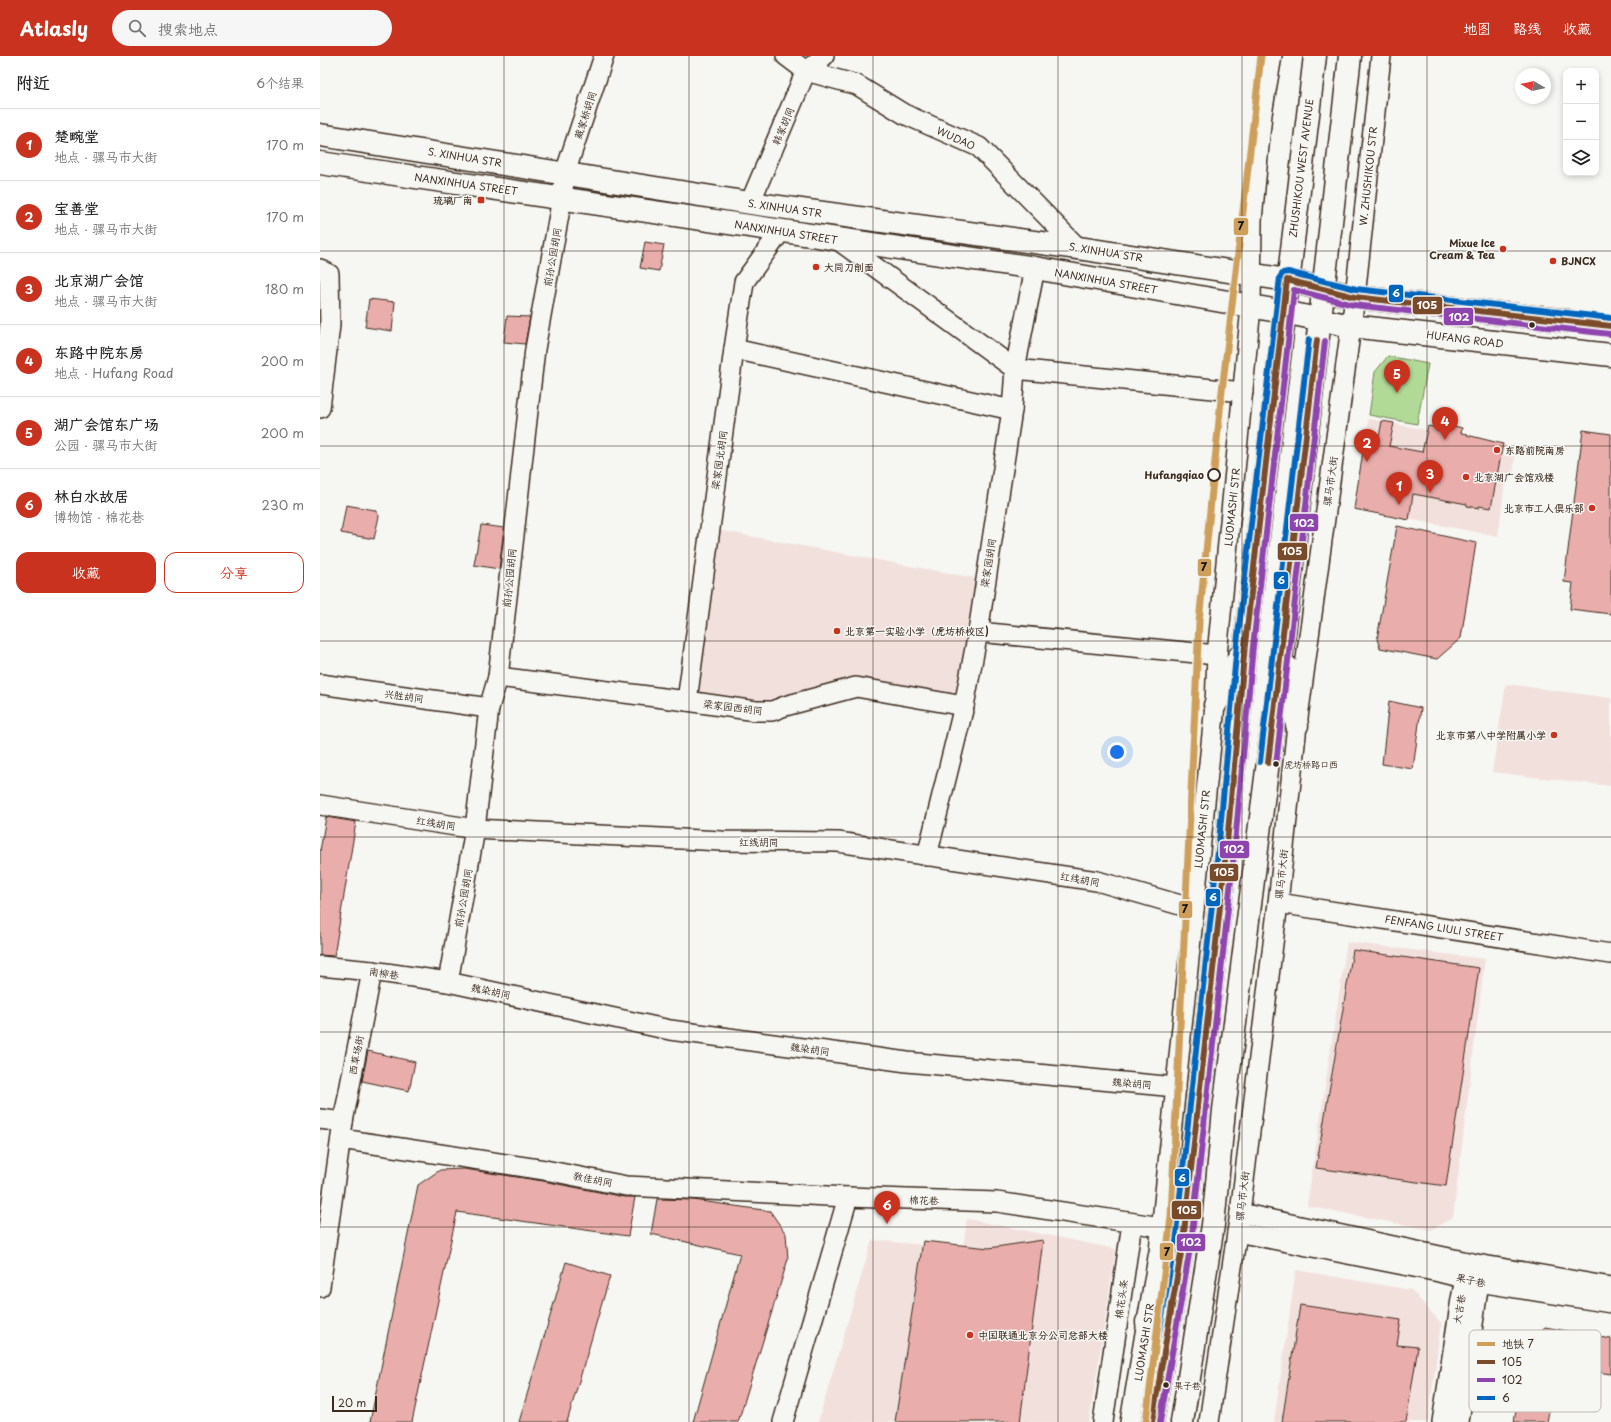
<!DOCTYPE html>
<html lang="zh">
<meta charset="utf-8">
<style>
:root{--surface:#fff;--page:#f6f6f6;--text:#222;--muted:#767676;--line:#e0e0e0;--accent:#c8321e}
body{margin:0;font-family:"Playpen Sans","LXGW WenKai TC",sans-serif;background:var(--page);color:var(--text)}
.controls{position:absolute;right:12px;top:12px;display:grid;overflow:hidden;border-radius:8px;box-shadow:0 2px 6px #0003}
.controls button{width:36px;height:36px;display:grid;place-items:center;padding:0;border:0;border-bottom:1px solid var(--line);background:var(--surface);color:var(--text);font:20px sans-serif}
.compass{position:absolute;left:1195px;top:12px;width:36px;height:36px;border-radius:50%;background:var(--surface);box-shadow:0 2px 6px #0003;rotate:279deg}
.scale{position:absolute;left:12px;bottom:10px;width:45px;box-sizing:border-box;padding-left:4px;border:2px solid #3b2a1e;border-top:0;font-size:11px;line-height:14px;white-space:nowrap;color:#3b2a1e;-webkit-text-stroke:3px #f6f6f2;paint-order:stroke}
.you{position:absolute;left:797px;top:696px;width:14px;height:14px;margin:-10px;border:3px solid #fff;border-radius:50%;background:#1a73e8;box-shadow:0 0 0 6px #1a73e833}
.badge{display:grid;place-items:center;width:26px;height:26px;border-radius:50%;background:var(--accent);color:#fff;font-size:13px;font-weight:700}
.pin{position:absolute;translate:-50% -33px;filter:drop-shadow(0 1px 2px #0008)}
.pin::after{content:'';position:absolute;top:21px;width:14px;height:12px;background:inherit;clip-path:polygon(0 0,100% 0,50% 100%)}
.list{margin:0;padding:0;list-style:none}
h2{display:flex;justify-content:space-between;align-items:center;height:52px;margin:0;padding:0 16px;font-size:17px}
h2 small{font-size:13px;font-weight:400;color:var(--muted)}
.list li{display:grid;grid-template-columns:26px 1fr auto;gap:12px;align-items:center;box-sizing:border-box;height:72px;padding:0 16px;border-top:1px solid var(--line)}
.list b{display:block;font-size:15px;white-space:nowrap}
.list p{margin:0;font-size:13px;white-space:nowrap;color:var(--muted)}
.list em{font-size:13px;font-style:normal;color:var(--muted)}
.actions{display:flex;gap:8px;padding:12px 16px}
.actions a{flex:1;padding:9px 0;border:1px solid var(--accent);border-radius:12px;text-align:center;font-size:14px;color:var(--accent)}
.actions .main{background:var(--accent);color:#fff}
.icon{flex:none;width:22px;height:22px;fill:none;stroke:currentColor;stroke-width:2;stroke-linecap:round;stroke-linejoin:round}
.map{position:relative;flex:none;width:1291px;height:1366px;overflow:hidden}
header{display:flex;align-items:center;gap:24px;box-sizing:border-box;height:56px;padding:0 20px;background:var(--accent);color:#fff}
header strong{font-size:19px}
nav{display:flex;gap:22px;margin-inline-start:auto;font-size:14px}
.search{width:280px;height:36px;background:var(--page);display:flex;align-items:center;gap:10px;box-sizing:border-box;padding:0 14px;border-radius:22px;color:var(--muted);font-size:15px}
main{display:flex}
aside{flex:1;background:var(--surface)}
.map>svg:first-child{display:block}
.built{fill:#f2e0dd}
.green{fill:#b1da97;stroke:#76825a}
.building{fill:#e9aeab;stroke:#3b2a1e}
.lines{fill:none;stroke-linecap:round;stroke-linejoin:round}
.minor-casing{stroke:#3b2a1e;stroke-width:22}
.major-casing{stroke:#3b2a1e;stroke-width:25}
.minor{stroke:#f6f6f2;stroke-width:19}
.major{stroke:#f6f6f2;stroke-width:22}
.bus-1-casing{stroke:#f6f6f2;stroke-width:9}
.bus-2-casing{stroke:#f6f6f2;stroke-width:9}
.bus-3-casing{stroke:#f6f6f2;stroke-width:9}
.bus-1{stroke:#7a4b2a;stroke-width:6}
.bus-2{stroke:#8e44ad;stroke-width:6}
.bus-3{stroke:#0065bd;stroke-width:6}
.metro-1-casing{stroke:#f6f6f2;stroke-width:10}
.metro-1{stroke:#ce9f5a;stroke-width:7}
.grid{fill:none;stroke:#3b2a1e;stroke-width:1;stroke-opacity:0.55}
.poi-dot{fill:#c8321e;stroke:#f6f6f2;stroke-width:1.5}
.bus-dot{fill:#3b2a1e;stroke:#f6f6f2;stroke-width:1.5}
.stop-dot{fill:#f6f6f2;stroke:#3b2a1e;stroke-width:2}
.labels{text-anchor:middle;stroke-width:3;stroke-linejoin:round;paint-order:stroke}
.bus-label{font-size:9px;fill:#3b2a1e;stroke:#f6f6f2;text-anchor:start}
.street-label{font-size:10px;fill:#3b2a1e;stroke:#f6f6f2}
.poi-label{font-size:10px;font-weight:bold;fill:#3b2a1e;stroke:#f6f6f2;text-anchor:start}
.stop-label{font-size:10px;font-weight:bold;fill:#3b2a1e;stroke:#f6f6f2;text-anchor:end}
.key{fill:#f6f6f2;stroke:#beb9b2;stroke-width:1}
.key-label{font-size:11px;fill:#3b2a1e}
.line-badge{stroke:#f6f6f2;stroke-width:1.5}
.badge-label{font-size:11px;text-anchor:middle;font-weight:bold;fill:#fff}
.pale-badge-label{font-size:11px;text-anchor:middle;font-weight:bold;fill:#111}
</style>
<header>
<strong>Atlasly</strong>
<div class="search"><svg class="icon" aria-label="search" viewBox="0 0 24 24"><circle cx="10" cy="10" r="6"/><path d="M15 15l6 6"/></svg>搜索地点</div>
<nav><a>地图</a><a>路线</a><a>收藏</a></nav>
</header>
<main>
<aside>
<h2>附近<small>6个结果</small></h2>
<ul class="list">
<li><span class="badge">1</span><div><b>楚畹堂</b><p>地点 · 骡马市大街</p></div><em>170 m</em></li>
<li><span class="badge">2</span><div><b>宝善堂</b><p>地点 · 骡马市大街</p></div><em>170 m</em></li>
<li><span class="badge">3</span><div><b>北京湖广会馆</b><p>地点 · 骡马市大街</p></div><em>180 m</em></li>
<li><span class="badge">4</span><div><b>东路中院东房</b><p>地点 · Hufang Road</p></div><em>200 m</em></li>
<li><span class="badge">5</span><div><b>湖广会馆东广场</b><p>公园 · 骡马市大街</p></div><em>200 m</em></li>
<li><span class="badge">6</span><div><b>林白水故居</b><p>博物馆 · 棉花巷</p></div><em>230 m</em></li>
</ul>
<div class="actions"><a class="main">收藏</a><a>分享</a></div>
</aside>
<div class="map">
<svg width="1291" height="1366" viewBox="0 0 1291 1366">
<rect width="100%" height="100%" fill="#f6f6f2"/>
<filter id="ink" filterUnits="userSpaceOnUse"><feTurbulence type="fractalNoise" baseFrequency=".025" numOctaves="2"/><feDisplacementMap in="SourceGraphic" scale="8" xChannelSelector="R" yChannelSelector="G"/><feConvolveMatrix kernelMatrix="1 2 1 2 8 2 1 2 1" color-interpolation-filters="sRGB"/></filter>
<g filter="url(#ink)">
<g class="built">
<path d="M1049,363L1106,374L1107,370L1129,374L1130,369L1142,372L1141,377L1148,378L1147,381L1164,385V383L1171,384V386L1183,388L1181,399L1195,401L1193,417H1186L1178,480L1034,453L1040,421L1038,420Z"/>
<path d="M397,474L660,523L641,644L539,626L453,646L374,635Z"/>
<path d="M1186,628L1291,642V730L1172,716Z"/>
<path d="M1027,886L1165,903L1133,1161L1111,1174L987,1150Z"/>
<path d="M647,1163L796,1193L769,1366H498L552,1184L643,1193Z"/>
<path d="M976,1214L1091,1234L1121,1267L1108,1366H954Z"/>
</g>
<path class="green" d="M1068,300L1108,308L1097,368L1049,359L1055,316Z"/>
<g class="building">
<path d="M325,186L344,189L339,215L320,212Z"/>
<path d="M49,243L75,246L72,275L45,271Z"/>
<path d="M187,260L210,261L205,288L184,286Z"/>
<path d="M1062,365L1074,367L1069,390L1102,396L1108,370L1129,374L1130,369L1142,372L1141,377L1148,378L1147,379L1183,388L1171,452L1159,450V452L1147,450V448L1093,438L1089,464L1034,453L1044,389L1057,392Z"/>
<path d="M1263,374L1291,378V558L1250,553L1253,527L1244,526Z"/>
<path d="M26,449L55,454L59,460L54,483L21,477Z"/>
<path d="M161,469L184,472L179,513L154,509Z"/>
<path d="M1077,470L1156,487L1141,582L1117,603L1060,592L1057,583Z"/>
<path d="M1069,645L1101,652L1093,713L1062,708Z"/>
<path d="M6,761L36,766L14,900L0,899V795Z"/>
<path d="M1033,894L1159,912L1126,1130L996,1112Z"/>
<path d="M48,995L95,1006L89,1035L42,1025Z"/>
<path d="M144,1113L223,1125L304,1141H315L308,1180L137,1156L92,1366H50L98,1129L120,1114Z"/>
<path d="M337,1143L373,1144L450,1155L466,1178L468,1203L418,1366H373L420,1198L331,1178Z"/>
<path d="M723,1184L700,1366H575L603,1185L669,1192Z"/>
<path d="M246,1206L290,1220L247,1366H199Z"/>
<path d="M980,1249L1081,1264L1077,1289L1098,1291L1086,1366H962Z"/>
<path d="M1225,1271L1291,1283V1318L1237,1310L1227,1366H1194L1208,1287Z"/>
</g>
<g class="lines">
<g class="minor-casing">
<g id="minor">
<path d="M466,0L486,15L537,29L584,58L659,91L758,192"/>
<path d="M430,147L486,15L504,0"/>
<path d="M518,184L695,313L923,336"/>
<path d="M0,213L9,218L10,269L0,352"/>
<path d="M1248,265L1291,270"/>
<path d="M414,293L692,354"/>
<path d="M658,576L897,599"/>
<path d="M178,621L367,645L436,655H452L465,650L536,631L644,650"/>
<path d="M0,628L169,652"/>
<path d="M367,645L414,293L424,226L461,175"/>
<path d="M0,749L155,773L402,785L518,786L777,825L874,853"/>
<path d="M607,800L644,650L658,576L692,354L695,313L715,212"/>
<path d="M958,847L1291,898"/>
<path d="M0,910L52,915L128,926L350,974L587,1006L856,1031"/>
<path d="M128,926L155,773L169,652L178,621L215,293L242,142L245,117L284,0"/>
<path d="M0,1063L23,1066"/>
<path d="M21,1083L225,1114L306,1130L528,1141"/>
<path d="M920,1157L1157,1208L1291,1231"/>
<path d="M917,1176L1119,1216L1159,1226L1291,1247"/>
<path d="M0,1231L23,1066L52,915"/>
<path d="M463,1366L528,1141L677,1146L841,1171"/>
<path d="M783,1366L812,1167"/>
<path d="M810,1366L839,1195L895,649L897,599L931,251L932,164L942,58L952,0"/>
<path d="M889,1366L920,1157L958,847L977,669L1035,241L1061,0"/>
<path d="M1122,1366L1141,1243L1145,1223L1152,1213"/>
<path d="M1139,1366L1159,1226L1158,1213"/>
</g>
</g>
<g class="major-casing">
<g id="major">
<path d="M0,79L430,147L758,192L967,224L1035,241L1248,265"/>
<path d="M0,107L715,212L964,256L1031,270L1291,299"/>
<path d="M967,611L977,669"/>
<path d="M895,649L919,601"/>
<path d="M827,1266L853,1232"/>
<path d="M832,1366L863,1186L907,787L925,589L995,0"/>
<path d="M862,1366L893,1169L904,1054L963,587L1030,0"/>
</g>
</g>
<use href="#minor" class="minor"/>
<use href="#major" class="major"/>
<g class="bus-1-casing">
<g id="bus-1">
<path d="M948,707L997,284"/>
<path d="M832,1366L863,1186L907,787L925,589L967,224L1035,241L1291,270"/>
</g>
</g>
<g class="bus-2-casing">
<g id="bus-2">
<path d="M956,708L1005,285"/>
<path d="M840,1366L871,1187L915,788L933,590L974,234L1034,249L1290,278"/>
</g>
</g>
<g class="bus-3-casing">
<g id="bus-3">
<path d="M940,706L989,283"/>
<path d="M824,1365L855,1185L899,786L917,588L960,221L963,217L968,216L1036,233L1291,262"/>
</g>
</g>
<use href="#bus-1" class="bus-1"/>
<use href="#bus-2" class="bus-2"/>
<use href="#bus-3" class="bus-3"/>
<g class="metro-1-casing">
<path id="metro-1" d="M826,1366L851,1161L879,566L901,344L941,0"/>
</g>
<use href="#metro-1" class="metro-1"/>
</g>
</g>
<path class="grid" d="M184,0V1366M369,0V1366M553,0V1366M738,0V1366M922,0V1366M1107,0V1366M0,195H1291M0,390H1291M0,585H1291M0,781H1291M0,976H1291M0,1171H1291"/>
<g class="poi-dot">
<rect x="157" y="140" width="8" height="8" rx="2"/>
<circle cx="1183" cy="193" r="4"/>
<circle cx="1233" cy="205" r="4"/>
<circle cx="496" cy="211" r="4"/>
<circle cx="1177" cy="394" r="4"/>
<circle cx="1146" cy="421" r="4"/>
<circle cx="1272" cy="452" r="4"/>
<circle cx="517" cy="575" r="4"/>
<circle cx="1234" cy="679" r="4"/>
<circle cx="650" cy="1279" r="4"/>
</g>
<g class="bus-dot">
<circle cx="1212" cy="269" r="3.5"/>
<circle cx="956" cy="708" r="3.5"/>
<circle cx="846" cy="1329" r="3.5"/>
</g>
<circle class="stop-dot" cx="894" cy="419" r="6"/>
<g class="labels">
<g class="bus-label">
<text x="964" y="712">虎坊桥路口西</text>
<text x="854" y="1333">果子巷</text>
</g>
<g class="street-label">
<text transform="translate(265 59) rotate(-72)" y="4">藏家桥胡同</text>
<text transform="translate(463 70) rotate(-67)" y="4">韩家胡同</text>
<text transform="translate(636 82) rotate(24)" y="4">WUDAO</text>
<text transform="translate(145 101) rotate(9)" y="4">S. XINHUA STR</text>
<text transform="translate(981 112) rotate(-83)" y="4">ZHUSHIKOU WEST AVENUE</text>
<text transform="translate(1048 120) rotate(-84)" y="4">W. ZHUSHIKOU STR</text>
<text transform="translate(146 128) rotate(8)" y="4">NANXINHUA STREET</text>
<text transform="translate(465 152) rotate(8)" y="4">S. XINHUA STR</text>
<text transform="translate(466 176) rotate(9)" y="4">NANXINHUA STREET</text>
<text transform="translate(786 196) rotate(9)" y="4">S. XINHUA STR</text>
<text transform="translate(232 201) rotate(-80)" y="4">前孙公园胡同</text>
<text transform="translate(786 225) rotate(10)" y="4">NANXINHUA STREET</text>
<text transform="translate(1145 283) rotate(7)" y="4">HUFANG ROAD</text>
<text transform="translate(399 404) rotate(-82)" y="4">梁家园北胡同</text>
<text transform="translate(1010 425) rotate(-82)" y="4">骡马市大街</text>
<text transform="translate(912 451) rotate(-84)" y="4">LUOMASHI STR</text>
<text transform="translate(668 507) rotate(-81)" y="4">梁家园胡同</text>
<text transform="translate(189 522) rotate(-84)" y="4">前孙公园胡同</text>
<text transform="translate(84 640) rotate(8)" y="4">兴胜胡同</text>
<text transform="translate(413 651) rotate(7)" y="4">梁家园西胡同</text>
<text transform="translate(116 767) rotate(9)" y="4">红线胡同</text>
<text transform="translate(882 773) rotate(-84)" y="4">LUOMASHI STR</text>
<text x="439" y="790">红线胡同</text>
<text transform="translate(961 818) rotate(-84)" y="4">骡马市大街</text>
<text transform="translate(760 823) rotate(10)" y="4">红线胡同</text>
<text transform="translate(143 842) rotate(-80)" y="4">前孙公园胡同</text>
<text transform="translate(1124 872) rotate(9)" y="4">FENFANG LIULI STREET</text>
<text transform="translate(64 917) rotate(8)" y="4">南柳巷</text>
<text transform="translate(171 935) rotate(12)" y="4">魏染胡同</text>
<text transform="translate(490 993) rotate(8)" y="4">魏染胡同</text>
<text transform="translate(36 999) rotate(-79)" y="4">西草场街</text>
<text transform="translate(812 1027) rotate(5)" y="4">魏染胡同</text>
<text transform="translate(273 1123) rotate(11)" y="4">教佳胡同</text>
<text transform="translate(922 1140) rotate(-83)" y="4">骡马市大街</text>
<text transform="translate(604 1144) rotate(2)" y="4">棉花巷</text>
<text transform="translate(1151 1224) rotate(12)" y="4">果子巷</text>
<text transform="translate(801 1243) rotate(-82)" y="4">棉花头条</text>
<text transform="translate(1139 1253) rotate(-81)" y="4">大吉巷</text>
<text transform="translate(824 1286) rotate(-81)" y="4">LUOMASHI STR</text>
</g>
<g class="poi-label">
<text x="153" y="148" text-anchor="end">琉璃厂南</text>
<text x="1175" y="191" text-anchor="end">Mixue Ice<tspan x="1175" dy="12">Cream &amp; Tea</tspan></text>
<text x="1241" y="209">BJNCX</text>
<text x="504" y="215">大同刀削面</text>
<text x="1185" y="398">东路前院南房</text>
<text x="1154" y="425">北京湖广会馆戏楼</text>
<text x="1264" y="456" text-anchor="end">北京市工人俱乐部</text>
<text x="525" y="579">北京第一实验小学（虎坊桥校区)</text>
<text x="1226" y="683" text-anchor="end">北京市第八中学附属小学</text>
<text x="658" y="1283">中国联通北京分公司总部大楼</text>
</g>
<g class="stop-label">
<text x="884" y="423">Hufangqiao</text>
</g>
</g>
<rect x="1149" y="1274" width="132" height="82" rx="6" class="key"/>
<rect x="1157" y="1286" width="18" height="4" fill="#ce9f5a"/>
<rect x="1157" y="1304" width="18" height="4" fill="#7a4b2a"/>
<rect x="1157" y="1322" width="18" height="4" fill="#8e44ad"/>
<rect x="1157" y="1340" width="18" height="4" fill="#0065bd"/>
<g class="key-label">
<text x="1182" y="1292">地铁 7</text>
<text x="1182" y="1310">105</text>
<text x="1182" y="1328">102</text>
<text x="1182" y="1346">6</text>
</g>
<g class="line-badge">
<rect x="913" y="161" width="16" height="19" rx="4" fill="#ce9f5a"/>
<rect x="1068" y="228" width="16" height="19" rx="4" fill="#0065bd"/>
<rect x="1092" y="240" width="31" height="19" rx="4" fill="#7a4b2a"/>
<rect x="1123" y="251" width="31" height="19" rx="4" fill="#8e44ad"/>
<rect x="969" y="457" width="30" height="19" rx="4" fill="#8e44ad"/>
<rect x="957" y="486" width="31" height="19" rx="4" fill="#7a4b2a"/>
<rect x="877" y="502" width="15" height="19" rx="4" fill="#ce9f5a"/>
<rect x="953" y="515" width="16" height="19" rx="4" fill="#0065bd"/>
<rect x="899" y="784" width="31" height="19" rx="4" fill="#8e44ad"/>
<rect x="889" y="807" width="30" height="19" rx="4" fill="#7a4b2a"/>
<rect x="885" y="832" width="16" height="19" rx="4" fill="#0065bd"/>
<rect x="858" y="844" width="15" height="19" rx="4" fill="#ce9f5a"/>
<rect x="854" y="1112" width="16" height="19" rx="4" fill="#0065bd"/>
<rect x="851" y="1144" width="31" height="20" rx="4" fill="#7a4b2a"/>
<rect x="856" y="1177" width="30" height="19" rx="4" fill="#8e44ad"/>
<rect x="839" y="1186" width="15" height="19" rx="4" fill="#ce9f5a"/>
</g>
<g class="badge-label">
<text x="1076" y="241">6</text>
<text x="1107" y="253">105</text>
<text x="1139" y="265">102</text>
<text x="984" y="471">102</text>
<text x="972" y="499">105</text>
<text x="961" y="528">6</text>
<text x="914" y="797">102</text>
<text x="904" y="820">105</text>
<text x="893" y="845">6</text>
<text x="862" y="1126">6</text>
<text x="867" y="1158">105</text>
<text x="871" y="1190">102</text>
</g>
<g class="pale-badge-label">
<text x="921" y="174">7</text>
<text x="884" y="515">7</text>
<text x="865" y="857">7</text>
<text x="847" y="1200">7</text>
</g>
</svg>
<div class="controls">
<button>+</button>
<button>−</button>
<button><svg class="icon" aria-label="layers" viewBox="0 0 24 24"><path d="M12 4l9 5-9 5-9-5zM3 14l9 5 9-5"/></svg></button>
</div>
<svg class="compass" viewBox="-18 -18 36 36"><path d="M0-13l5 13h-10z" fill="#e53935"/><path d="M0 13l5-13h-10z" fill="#767676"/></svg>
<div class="scale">20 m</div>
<div class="you"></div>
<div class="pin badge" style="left:1079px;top:449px">1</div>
<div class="pin badge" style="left:1047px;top:406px">2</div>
<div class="pin badge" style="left:1110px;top:437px">3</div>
<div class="pin badge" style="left:1125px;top:384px">4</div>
<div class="pin badge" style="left:1077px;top:337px">5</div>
<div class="pin badge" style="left:567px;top:1168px">6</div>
</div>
</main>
